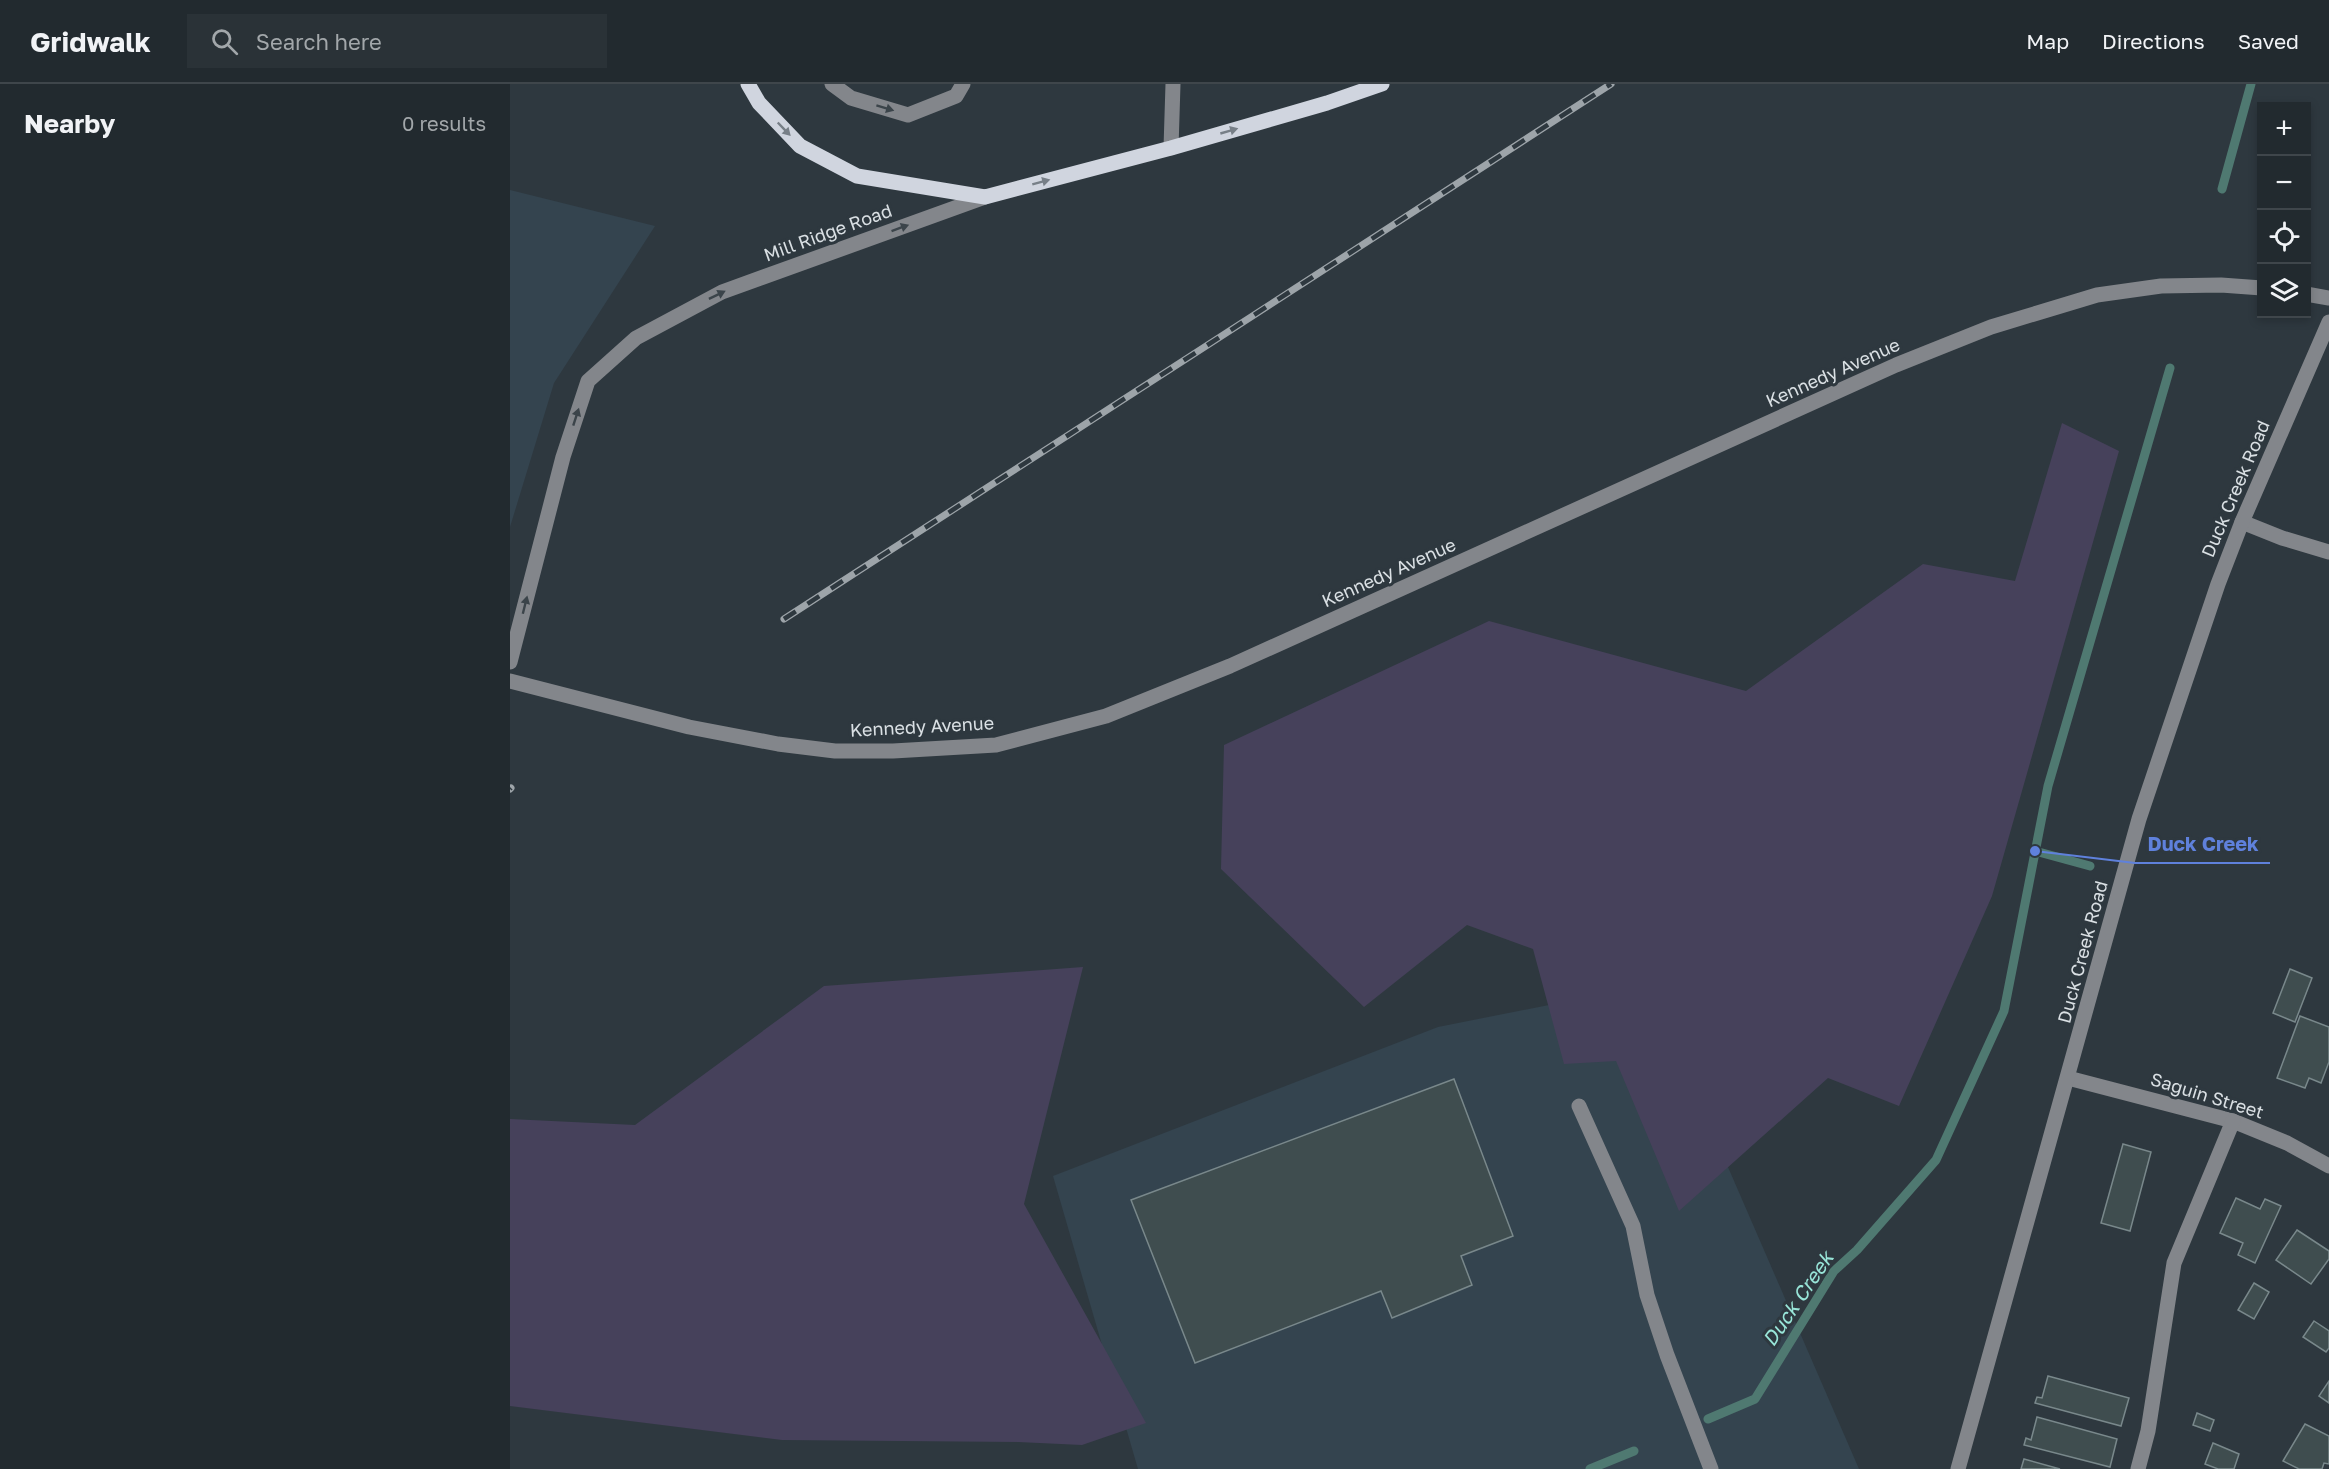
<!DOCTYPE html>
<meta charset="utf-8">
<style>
:root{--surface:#222a2f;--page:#2a3237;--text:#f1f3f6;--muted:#a2a7aa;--line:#3f464b}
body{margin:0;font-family:"Golos Text",sans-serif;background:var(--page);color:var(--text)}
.controls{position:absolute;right:18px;top:18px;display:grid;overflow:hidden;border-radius:0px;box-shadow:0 3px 9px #0003}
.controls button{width:54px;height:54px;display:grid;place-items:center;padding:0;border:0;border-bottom:2px solid var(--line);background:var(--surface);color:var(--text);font:30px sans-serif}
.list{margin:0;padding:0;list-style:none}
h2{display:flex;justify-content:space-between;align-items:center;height:78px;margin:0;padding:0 24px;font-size:26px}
h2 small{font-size:20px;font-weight:400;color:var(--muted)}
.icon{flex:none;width:33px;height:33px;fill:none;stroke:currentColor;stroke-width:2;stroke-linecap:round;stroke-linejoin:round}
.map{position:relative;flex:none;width:1819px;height:1385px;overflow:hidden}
header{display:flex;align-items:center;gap:36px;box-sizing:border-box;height:84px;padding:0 30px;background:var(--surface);border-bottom:2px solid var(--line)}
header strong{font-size:28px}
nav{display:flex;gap:33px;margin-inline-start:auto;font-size:21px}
.search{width:420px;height:54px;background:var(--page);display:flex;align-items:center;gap:15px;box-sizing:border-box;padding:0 21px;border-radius:0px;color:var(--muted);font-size:22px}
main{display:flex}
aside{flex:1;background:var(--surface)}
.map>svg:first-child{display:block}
.built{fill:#34444f}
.green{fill:#46415b}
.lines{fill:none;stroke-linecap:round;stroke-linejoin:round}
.stream{stroke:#4f7971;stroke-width:9}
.building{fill:#3f4d4f;stroke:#79888b;stroke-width:1.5}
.minor{stroke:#83868b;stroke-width:15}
.major{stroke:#d0d5df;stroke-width:15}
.rail-casing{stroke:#9da4a9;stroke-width:7}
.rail{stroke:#2e383f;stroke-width:4.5;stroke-dasharray:14;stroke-linecap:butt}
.oneway{fill:#3b444a}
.oneway2{fill:#777f87}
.labels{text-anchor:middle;stroke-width:6;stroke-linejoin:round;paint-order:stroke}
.street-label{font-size:18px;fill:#dae0e4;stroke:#2e383f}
.water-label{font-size:20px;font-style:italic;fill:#98e5d8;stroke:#2e383f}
.leader{fill:none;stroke:#5f81dc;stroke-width:2}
.callout-dot{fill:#5f81dc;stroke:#2e383f;stroke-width:2}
.callout-label{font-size:20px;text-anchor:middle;font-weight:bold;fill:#5f81dc;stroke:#2e383f;stroke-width:6;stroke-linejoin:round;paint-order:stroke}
</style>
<header>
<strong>Gridwalk</strong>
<div class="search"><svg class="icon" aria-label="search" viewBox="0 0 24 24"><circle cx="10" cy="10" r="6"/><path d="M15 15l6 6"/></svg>Search here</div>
<nav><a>Map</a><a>Directions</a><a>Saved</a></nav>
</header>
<main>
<aside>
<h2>Nearby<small>0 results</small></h2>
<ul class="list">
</ul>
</aside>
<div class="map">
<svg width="1819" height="1385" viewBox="0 0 1819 1385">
<rect width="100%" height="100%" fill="#2e383f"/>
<g class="built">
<path d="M0,106L145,142L44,299L0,443Z"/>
<path d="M1139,901L1349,1385H628L543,1092L928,943Z"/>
</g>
<g class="green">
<path d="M1552,339L1609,367L1482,812L1389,1022L1318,994L1169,1127L1106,977L1054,980L1023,865L957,841L854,923L711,785L714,661L979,537L1236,607L1413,480L1505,497Z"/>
<path d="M573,883L514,1120L636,1339L572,1361L508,1358L272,1356L0,1322V1035L125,1041L314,902Z"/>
</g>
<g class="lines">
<g class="stream">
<path d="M1712,105L1741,0"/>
<path d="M1525,767L1580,782"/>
<path d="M1198,1335L1245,1315L1324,1187L1347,1166L1426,1076L1494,927L1538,702L1660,284"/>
<path d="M1080,1385L1124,1367"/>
</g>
</g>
<g class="building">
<path d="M1780,885L1802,894L1785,938L1763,929Z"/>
<path d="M1790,932L1819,943V978L1811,999L1799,994L1795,1004L1767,994Z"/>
<path d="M944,995L1003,1152L951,1172L962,1201L882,1234L871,1207L685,1279L621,1116Z"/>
<path d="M1613,1060L1641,1068L1620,1147L1591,1139Z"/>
<path d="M1726,1114L1750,1125L1755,1115L1771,1122L1745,1179L1728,1171L1733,1159L1710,1149Z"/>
<path d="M1787,1146L1819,1167V1175L1801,1200L1766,1176Z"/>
<path d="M1744,1199L1759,1208L1744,1235L1728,1226Z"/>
<path d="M1804,1237L1819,1247V1264L1816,1268L1793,1253Z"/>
<path d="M1538,1292L1619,1314L1611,1342L1525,1319L1527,1313L1532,1314Z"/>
<path d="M1819,1297V1319L1809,1312Z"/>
<path d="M1687,1329L1704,1336L1700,1347L1683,1341Z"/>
<path d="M1527,1333L1607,1355L1600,1383L1514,1361L1516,1354L1521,1356Z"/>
<path d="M1795,1340L1819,1352V1380L1814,1379L1812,1385H1789L1773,1377Z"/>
<path d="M1703,1359L1729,1370L1724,1385H1708L1695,1380Z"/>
<path d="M1514,1375L1550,1385H1511Z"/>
</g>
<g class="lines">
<g class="minor">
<path d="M322,0L341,14L398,31L446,12L453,0"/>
<path d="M661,64L663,0"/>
<path d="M1796,210L1819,214"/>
<path d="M1732,438L1772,454L1819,468"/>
<path d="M0,578L53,373L78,297L126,254L212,208L475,113"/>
<path d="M0,597L179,643L268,660L325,667H383L486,661L596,632L720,582L1386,281L1481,243L1587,211L1651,202L1711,201L1752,204"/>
<path d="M1558,994L1723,1037L1777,1059L1819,1082"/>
<path d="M1069,1022L1123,1142L1137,1211L1157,1271L1201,1385"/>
<path d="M1448,1385L1629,735L1708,500L1732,438L1819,238"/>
<path d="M1628,1385L1638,1347L1664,1179L1723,1037"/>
</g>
<path class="major" d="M238,0L249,19L290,62L347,92L475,113L661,64L817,19L872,0"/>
<g class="rail-casing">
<g id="rail">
<path d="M274,535L1101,0"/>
<path d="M0,705L1,704"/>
</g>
</g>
<use href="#rail" class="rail"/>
</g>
<defs><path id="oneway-solid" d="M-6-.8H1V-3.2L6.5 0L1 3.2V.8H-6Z" transform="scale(1.5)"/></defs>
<g class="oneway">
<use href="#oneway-solid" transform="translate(375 24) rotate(17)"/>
<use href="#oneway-solid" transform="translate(390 144) rotate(-20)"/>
<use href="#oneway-solid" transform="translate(207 211) rotate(-26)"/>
<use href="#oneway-solid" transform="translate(66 333) rotate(-72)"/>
<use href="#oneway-solid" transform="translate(15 521) rotate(-76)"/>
</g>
<g class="oneway2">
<use href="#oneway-solid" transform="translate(274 45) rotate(46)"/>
<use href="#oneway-solid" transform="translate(719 47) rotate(-16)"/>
<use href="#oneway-solid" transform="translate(531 98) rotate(-15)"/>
</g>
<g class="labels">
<g class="street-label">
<text transform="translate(318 149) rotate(-20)" y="6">Mill Ridge Road</text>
<text transform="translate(1323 289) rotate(-24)" y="6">Kennedy Avenue</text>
<text transform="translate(1726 405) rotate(-67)" y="6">Duck Creek Road</text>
<text transform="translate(879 489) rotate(-24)" y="6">Kennedy Avenue</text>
<text transform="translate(412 643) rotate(-3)" y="6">Kennedy Avenue</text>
<text transform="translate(1573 868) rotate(-75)" y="6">Duck Creek Road</text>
<text transform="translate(1697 1012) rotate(17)" y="6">Saguin Street</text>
</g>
<g class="water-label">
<text transform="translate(1288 1215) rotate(-56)" y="7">Duck Creek</text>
</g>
</g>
<path class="leader" d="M1525 767L1625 779H1760"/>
<circle class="callout-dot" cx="1525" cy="767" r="6"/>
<g class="callout-label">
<text x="1693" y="767">Duck Creek</text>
</g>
</svg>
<div class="controls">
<button>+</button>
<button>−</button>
<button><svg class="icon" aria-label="locate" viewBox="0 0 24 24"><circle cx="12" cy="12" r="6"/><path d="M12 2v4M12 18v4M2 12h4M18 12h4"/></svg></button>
<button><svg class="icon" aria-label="layers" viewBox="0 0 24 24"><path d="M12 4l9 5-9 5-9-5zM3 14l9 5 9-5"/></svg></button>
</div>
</div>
</main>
